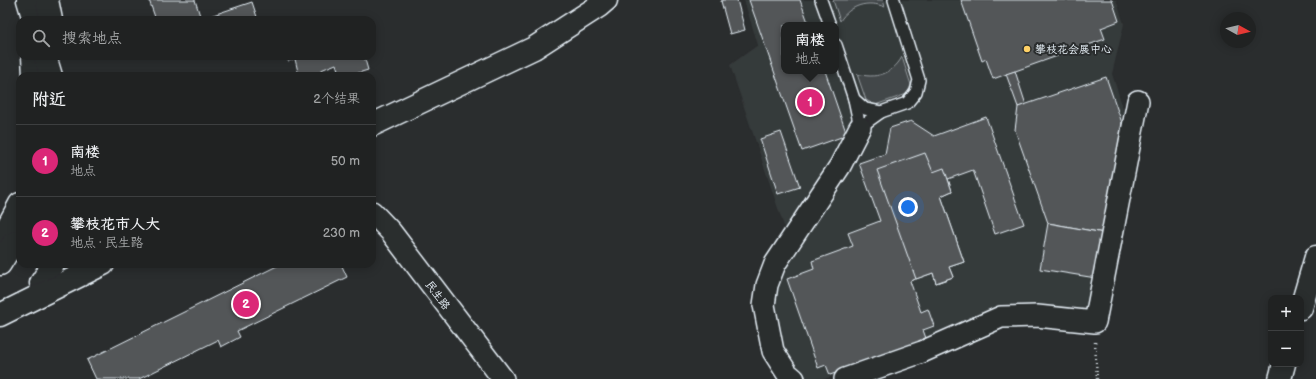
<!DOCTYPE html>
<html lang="zh">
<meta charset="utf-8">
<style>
:root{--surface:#202222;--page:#282a2a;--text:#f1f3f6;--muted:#a2a4a5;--line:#3d3f40;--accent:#db2777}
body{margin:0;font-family:"Balsamiq Sans","LXGW WenKai TC",sans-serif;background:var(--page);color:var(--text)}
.controls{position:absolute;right:12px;bottom:12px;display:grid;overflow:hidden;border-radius:8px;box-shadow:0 2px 10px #0003}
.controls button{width:36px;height:36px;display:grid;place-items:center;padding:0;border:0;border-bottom:1px solid var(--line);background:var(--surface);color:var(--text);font:20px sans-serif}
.compass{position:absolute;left:1220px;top:12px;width:36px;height:36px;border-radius:50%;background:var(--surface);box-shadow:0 2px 10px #0003;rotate:98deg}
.you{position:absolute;left:908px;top:207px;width:14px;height:14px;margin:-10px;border:3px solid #fff;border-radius:50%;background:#1a73e8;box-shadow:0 0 0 6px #1a73e833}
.badge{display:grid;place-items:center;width:26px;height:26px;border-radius:50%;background:var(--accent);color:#fff;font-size:13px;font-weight:700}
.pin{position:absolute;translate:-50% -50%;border:2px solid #fff;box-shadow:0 1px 4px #0006}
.popup{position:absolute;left:781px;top:22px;width:58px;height:52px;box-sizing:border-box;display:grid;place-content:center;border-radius:8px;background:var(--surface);filter:drop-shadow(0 1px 3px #0005);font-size:13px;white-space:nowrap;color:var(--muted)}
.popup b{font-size:15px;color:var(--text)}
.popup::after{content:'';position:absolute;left:50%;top:100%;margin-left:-8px;border:8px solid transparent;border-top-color:var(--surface)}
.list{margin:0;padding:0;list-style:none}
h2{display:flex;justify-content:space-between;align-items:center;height:52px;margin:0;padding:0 16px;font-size:17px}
h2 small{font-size:13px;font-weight:400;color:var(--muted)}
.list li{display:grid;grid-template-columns:26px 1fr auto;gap:12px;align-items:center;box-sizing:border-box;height:72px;padding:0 16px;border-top:1px solid var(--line)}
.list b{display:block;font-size:15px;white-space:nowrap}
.list p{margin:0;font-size:13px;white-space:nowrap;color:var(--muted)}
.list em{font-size:13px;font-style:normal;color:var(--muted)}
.icon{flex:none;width:22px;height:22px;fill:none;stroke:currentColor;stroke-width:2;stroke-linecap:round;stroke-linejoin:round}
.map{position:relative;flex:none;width:1316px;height:379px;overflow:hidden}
.search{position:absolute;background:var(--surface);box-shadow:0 2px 10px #0003;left:16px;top:16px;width:360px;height:44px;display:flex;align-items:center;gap:10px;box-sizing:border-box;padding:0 14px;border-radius:12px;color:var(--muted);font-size:15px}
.panel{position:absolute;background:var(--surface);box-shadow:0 2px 10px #0003;left:16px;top:72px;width:360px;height:196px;border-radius:12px}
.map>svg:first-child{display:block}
.built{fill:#363a3b;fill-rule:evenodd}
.green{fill:#424648;stroke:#959ca0}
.building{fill:#535759;stroke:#e8f1f8}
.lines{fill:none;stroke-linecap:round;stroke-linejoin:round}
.service-casing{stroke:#e8f1f8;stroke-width:14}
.minor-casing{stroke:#e8f1f8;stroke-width:24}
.tertiary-casing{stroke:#e8f1f8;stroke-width:25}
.primary-casing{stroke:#e8f1f8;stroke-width:25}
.path{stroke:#e8f1f8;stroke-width:2.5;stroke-dasharray:1 3;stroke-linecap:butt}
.service{stroke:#2a2d2e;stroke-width:11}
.minor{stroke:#2a2d2e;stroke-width:21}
.tertiary{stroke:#2a2d2e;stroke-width:22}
.primary{stroke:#2a2d2e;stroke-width:22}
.poi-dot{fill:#ffd166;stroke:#2a2d2e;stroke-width:1.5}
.labels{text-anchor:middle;stroke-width:4;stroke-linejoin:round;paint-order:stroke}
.poi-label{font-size:11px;fill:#e8f1f8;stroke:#2a2d2e;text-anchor:start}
.street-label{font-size:11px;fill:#e8f1f8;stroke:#2a2d2e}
</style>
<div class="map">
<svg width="1316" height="379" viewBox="0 0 1316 379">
<rect width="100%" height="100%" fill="#2a2d2e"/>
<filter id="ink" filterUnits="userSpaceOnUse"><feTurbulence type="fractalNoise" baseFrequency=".025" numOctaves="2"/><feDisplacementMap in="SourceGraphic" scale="8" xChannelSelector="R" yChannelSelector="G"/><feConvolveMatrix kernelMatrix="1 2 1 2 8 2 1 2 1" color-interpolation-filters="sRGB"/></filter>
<g filter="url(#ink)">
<path class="built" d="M744,0H1116L1124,24L1112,74L1126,117L1092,314L1037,308L930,342L825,379L805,378L792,369L781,348L771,305L773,287L792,250L730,65L758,45ZM784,25H836V71H784Z"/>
<g class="green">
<path d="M833,0H883L885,7C868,0 850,5 840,21Z"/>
<path d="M902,57L911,85L907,94L875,105L866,100L857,74C875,79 892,75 902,57Z"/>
</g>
<g class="building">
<path d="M149,0H195L201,19L252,2L258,20H156Z"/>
<path d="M723,0H737L745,30L730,34L721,1Z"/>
<path d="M749,0H800L809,25H784V71H825L847,135L802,151Z"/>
<path d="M961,0H1112L1119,21L1101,28L1105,39L993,79L986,59L982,61Z"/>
<path d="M286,56H364L368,70L358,73V76H340L336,64L321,70L323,76H299L295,59L288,61Z"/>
<path d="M1015,71L1026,105L1018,107L1006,74Z"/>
<path d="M1106,77L1122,123L1104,233L1048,223L1015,130L1018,107Z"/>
<path d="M986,117L1024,224L995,234L973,170L948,179L952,191L941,196L964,262L949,267L953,277L936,283L933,273L910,281L921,312L928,309L934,326L923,330L927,341L830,375L826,365L818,368L787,279L814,269L812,261L853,246L848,233L880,221L859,163L885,154L890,128L911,121L934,136Z"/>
<path d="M781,132L800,187L778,194L760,139Z"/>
<path d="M925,153L933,172L944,168L952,191L941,196L964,262L949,267L953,277L936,283L933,273L916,279L877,170Z"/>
<path d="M1048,223L1104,233L1096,278L1040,269Z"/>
<path d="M281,264H341L347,277L237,331L240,337L221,347L218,340L139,379H96L87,360Z"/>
</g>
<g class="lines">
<g class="service-casing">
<g id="service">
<path d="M821,0L830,25"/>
<path d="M836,45L854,99L865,109L881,112L907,103L916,92L919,80L894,0"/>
<path d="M854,99L860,127L881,112"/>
</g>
</g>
<g class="minor-casing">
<g id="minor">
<path d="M372,212L391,232L503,379"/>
<path d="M794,379L787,373L773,351L764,305L767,285L775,264L840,166L860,127"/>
<path d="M845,379L922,352L1001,317L1037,316L1095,322L1138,101"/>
</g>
</g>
<g class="tertiary-casing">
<g id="tertiary">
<path d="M28,0L34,20"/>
<path d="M47,0L51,20"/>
<path d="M33,56L34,76"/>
<path d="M45,56L51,76"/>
<path d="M372,125L534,48L599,6L606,0"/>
<path d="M0,241L20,204"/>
<path d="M0,264L13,243L20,240"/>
<path d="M41,283L53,264"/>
<path d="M0,315L103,264"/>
</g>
</g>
<g class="primary-casing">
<g id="primary">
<path d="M1301,308L1316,257"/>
<path d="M1280,379L1284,364"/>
</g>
</g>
<path class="path" d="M1095,342L1097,379"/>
<use href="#service" class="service"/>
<use href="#minor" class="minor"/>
<use href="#tertiary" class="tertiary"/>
<use href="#primary" class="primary"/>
</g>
</g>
<circle class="poi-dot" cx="1027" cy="49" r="4"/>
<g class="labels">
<g class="poi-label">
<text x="1035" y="53">攀枝花会展中心</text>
</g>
<g class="street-label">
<text transform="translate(438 295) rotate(53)" y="4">民生路</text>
</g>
</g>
</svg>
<div class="controls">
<button>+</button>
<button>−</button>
</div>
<svg class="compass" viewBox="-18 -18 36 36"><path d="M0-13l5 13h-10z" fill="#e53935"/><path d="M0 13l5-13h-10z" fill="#a2a4a5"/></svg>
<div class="you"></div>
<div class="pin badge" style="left:810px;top:102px">1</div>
<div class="popup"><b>南楼</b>地点</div>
<div class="pin badge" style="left:246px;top:304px">2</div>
<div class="search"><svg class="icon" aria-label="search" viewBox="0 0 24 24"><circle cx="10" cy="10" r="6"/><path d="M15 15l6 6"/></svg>搜索地点</div>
<section class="panel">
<h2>附近<small>2个结果</small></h2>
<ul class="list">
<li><span class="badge">1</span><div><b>南楼</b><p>地点</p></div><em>50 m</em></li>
<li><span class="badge">2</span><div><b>攀枝花市人大</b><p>地点 · 民生路</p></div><em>230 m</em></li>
</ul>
</section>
</div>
